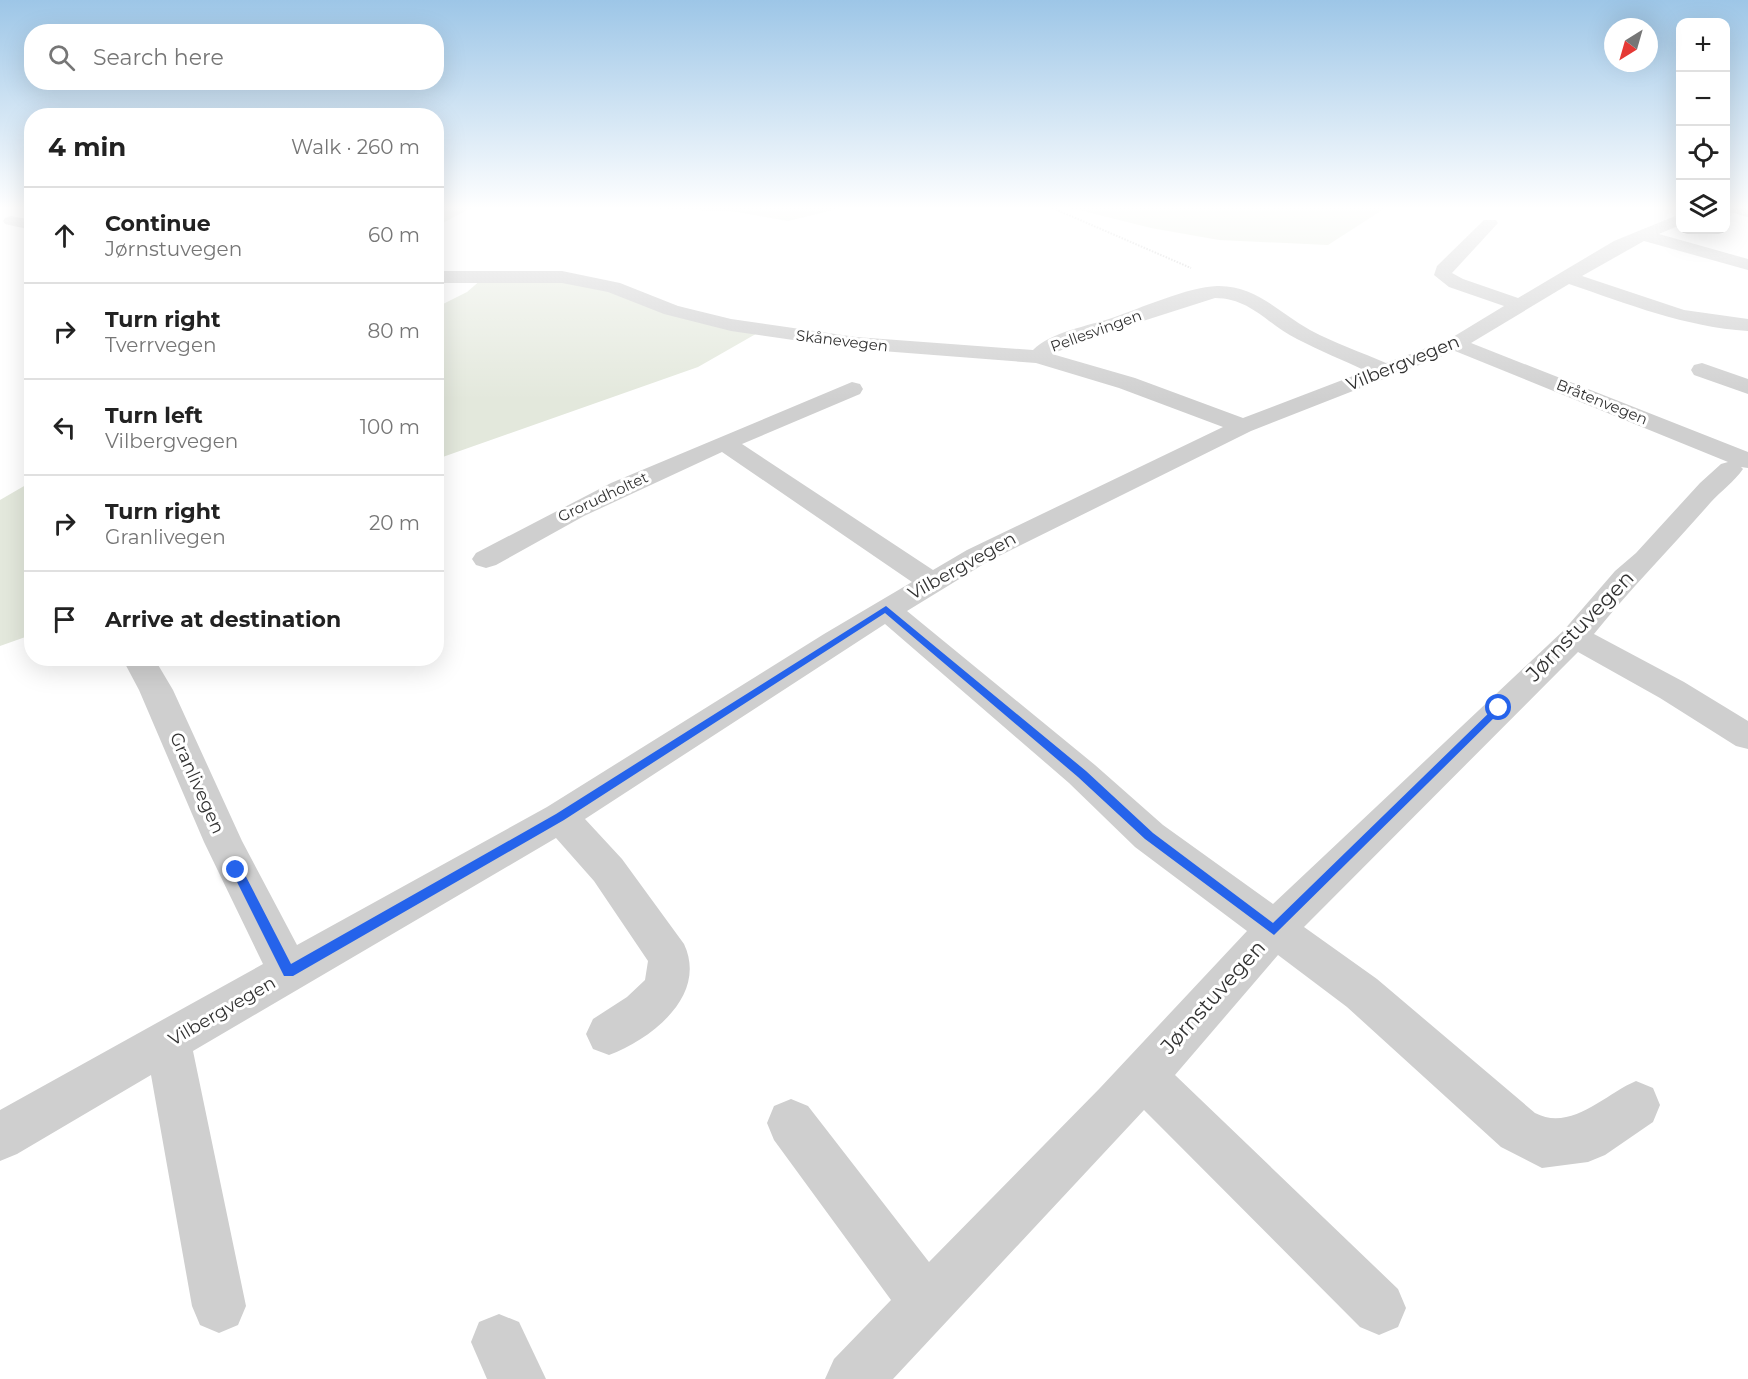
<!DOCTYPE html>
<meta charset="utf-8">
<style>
:root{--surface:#fff;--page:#f6f6f6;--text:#222;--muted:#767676;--line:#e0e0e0}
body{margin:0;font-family:Montserrat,sans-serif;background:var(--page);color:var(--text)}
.controls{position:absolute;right:18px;top:18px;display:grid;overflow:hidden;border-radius:12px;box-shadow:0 6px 24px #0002}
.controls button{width:54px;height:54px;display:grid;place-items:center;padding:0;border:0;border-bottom:2px solid var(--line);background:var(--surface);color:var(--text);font:30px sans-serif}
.compass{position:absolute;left:1604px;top:18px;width:54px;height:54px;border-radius:50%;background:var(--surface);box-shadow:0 6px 24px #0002;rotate:217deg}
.stop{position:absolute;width:18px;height:18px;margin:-14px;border:4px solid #2563eb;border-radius:50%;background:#fff}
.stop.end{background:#2563eb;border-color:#fff;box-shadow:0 2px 6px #0008}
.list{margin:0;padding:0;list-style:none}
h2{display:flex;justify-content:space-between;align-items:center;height:78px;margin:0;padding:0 24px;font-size:26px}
h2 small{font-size:20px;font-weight:400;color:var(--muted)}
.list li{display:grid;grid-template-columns:39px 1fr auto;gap:18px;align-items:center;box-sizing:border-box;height:96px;padding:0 24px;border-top:2px solid var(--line)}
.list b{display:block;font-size:22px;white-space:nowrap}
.list p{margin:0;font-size:20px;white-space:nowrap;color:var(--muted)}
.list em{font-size:20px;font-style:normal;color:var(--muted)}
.icon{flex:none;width:33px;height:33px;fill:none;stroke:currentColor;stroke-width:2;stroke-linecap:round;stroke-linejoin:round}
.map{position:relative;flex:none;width:1748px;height:1379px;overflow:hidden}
.search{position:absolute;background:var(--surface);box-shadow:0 6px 24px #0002;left:24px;top:24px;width:420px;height:66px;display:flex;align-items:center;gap:15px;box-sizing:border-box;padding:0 21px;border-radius:24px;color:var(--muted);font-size:22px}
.panel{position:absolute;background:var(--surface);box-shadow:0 6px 24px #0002;left:24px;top:108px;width:420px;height:558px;border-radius:24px}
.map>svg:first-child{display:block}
.green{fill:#e3e8dc}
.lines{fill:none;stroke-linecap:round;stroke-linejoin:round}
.path{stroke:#c9c9c9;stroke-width:2;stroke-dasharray:1.5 1.5;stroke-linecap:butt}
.minor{fill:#cfcfcf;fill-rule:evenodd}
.route{fill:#2563eb}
.labels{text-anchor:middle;stroke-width:6;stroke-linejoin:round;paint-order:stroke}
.far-street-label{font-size:15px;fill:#323232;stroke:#fff}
.street-label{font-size:18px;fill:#323232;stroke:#fff}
.near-street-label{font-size:21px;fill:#323232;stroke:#fff}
</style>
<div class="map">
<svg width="1748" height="1379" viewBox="0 0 1748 1379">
<rect width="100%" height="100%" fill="#fff"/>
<g class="green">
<path d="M437,207H473L437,226Z"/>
<path d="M628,207H846L788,221L737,212Z"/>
<path d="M1067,207H1387L1328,245L1219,240L1151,228Z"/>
<path d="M482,279L594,281L761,331L698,367L437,459V307L467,292Z"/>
<path d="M31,482V635L0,646V500Z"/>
</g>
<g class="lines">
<path class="path" d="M1050,207L1191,268"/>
<g class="minor">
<path d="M1726,207H1748V217L1726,211Z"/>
<path d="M1680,214V225L1659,234L1748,259V270L1644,241L1582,276L1684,310L1748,319V331C1685,327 1628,304 1569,284L1471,343L1748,452V468L1741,467L1743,469C1734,482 1721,491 1711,502C1672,547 1631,588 1594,634L1684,682L1748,721V749L1736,746L1660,698L1578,652L1304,927L1377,979L1535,1113C1571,1132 1605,1094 1636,1081L1653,1088L1660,1105L1653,1122L1605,1155L1588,1162L1542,1168L1501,1147L1347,1007L1278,955L1175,1075L1398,1289L1406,1308L1398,1327L1379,1335L1360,1327L1144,1110L893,1379H825L834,1359L891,1300L774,1140L767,1123L774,1106L791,1099L808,1106L929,1262L1100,1088L1247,931L1135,847L1069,783L885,624L585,819L622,859L684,944C708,995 652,1039 609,1055L593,1049L586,1034L593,1019L627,997L645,980L648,961L594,881L556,838L193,1051L246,1306L238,1325L219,1333L200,1325L192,1306L151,1075L17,1154L0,1161V1110L263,964L204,842L139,690L122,658H154L173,690L242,841L297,945L547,807L824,634L912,582L722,452L584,516L496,565L486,568L476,565L472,559L476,553L611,483L852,382L860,384L863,389L860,394L742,444L933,570L967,550L1223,427L1119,388L1036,363L856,349L731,331L664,314L608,292L562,283H436V271H562L620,283L678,306L731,319L856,337L1033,350C1051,332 1088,326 1112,318C1141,308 1188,287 1217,286C1256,285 1279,313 1310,330C1334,343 1361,352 1386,363L1448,340L1504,306L1449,287L1434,275L1437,266L1484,220H1496L1498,223L1452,273L1463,279L1518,298L1614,241ZM1215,298C1251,298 1268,325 1297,339C1320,351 1343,360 1366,371L1243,418L1135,378L1052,354L1093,337ZM1455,351L1728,462L1721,464L1700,483L1636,553L1615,571L1564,630L1273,904L1163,825L1095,765L907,611L987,562L1251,431Z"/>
<path d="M11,216L32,220V230L5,224L3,221L5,218Z"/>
<path d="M1702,363L1748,379V394L1694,375L1691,370L1694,365Z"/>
<path d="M499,1314L519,1322L546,1379H487L471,1342L479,1322Z"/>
</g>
</g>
<linearGradient id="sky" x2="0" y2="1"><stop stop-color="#9dc6e7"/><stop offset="0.52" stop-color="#fff"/><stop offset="1" stop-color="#fff" stop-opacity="0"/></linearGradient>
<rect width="1748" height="400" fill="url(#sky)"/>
<path class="route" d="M886,606L1086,771L1153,833L1273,923L1496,706L1504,708L1274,935L1145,839L1078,777L885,613L564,820L293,976H284L231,870L232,867H241L291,964L556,814Z"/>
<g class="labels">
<g class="far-street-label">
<text transform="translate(1096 331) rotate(-20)" y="5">Pellesvingen</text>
<text transform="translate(842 341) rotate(7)" y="5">Skånevegen</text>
<text transform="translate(1602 402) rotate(22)" y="5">Bråtenvegen</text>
<text transform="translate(603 497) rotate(-25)" y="5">Grorudholtet</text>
</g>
<g class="street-label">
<text transform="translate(1403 363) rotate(-22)" y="6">Vilbergvegen</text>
<text transform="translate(962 566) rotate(-29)" y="6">Vilbergvegen</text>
<text transform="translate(197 783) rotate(66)" y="6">Granlivegen</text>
<text transform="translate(222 1011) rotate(-30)" y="6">Vilbergvegen</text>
</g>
<g class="near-street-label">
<text transform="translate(1580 626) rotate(-46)" y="7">Jørnstuvegen</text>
<text transform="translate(1213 997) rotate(-48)" y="7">Jørnstuvegen</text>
</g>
</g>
</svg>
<div class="controls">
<button>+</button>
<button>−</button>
<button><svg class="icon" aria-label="locate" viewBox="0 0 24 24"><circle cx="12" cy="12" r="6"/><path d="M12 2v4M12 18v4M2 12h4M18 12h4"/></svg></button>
<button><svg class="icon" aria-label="layers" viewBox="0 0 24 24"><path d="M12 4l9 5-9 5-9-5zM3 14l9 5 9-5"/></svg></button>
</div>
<svg class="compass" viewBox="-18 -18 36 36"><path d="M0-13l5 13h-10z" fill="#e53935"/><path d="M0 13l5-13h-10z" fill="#767676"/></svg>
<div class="stop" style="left:1499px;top:708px"></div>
<div class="stop end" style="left:236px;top:870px"></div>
<div class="search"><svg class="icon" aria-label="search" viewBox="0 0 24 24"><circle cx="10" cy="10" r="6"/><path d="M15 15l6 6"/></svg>Search here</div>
<section class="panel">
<h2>4 min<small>Walk · 260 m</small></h2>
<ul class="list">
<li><svg class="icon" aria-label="ahead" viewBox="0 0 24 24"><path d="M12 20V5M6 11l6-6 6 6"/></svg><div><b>Continue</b><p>Jørnstuvegen</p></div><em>60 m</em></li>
<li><svg class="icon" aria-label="right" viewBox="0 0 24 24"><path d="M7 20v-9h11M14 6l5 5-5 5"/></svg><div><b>Turn right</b><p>Tverrvegen</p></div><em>80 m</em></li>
<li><svg class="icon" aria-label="left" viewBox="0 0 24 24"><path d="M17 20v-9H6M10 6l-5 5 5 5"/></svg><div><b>Turn left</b><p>Vilbergvegen</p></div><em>100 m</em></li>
<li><svg class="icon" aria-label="right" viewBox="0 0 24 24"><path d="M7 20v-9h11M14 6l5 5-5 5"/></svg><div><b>Turn right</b><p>Granlivegen</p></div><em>20 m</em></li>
<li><svg class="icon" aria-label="arrive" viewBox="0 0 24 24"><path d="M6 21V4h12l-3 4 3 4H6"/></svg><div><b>Arrive at destination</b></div></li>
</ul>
</section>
</div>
